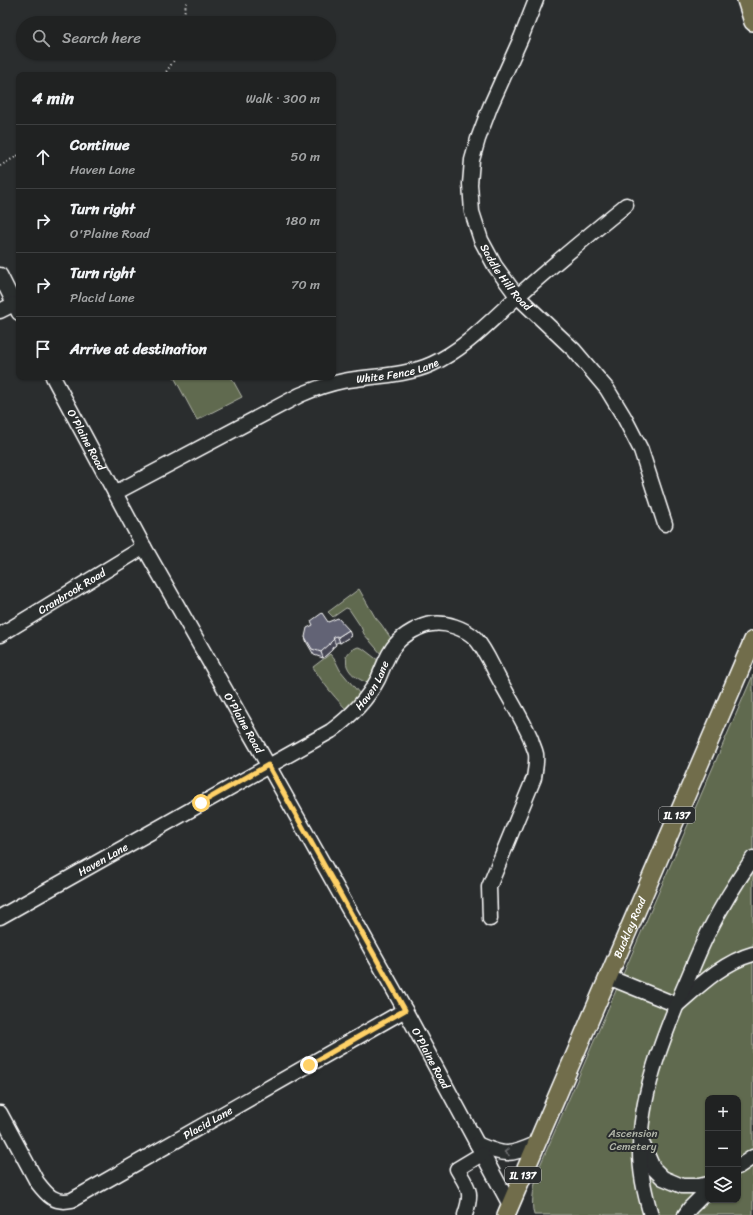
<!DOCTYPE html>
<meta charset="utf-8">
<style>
:root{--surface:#202222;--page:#282a2a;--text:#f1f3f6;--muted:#a2a4a5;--line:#3d3f40}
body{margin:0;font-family:Sriracha,sans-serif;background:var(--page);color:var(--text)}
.controls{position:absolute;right:12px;bottom:12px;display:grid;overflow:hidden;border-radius:8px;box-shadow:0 1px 3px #0004}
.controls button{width:36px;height:36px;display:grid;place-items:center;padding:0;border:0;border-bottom:1px solid var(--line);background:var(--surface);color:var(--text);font:20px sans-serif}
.stop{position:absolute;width:12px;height:12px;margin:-9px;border:3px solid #ffd166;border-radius:50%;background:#fff}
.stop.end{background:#ffd166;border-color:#fff;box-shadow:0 1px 4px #0008}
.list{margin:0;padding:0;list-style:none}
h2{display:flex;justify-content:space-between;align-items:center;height:52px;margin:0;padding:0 16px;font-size:17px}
h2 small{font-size:13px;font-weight:400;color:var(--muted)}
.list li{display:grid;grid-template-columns:26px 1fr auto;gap:12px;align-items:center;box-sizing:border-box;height:64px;padding:0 16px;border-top:1px solid var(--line)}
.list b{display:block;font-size:15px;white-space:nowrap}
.list p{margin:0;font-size:13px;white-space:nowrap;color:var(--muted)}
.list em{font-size:13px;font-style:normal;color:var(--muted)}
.icon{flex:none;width:22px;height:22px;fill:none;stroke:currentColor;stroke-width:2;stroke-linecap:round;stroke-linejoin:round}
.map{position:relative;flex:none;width:753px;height:1215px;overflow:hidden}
.search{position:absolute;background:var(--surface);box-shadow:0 1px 3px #0004;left:16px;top:16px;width:320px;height:44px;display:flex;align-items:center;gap:10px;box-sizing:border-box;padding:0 14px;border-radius:22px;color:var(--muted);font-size:15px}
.panel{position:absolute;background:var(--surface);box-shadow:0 1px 3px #0004;left:16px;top:72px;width:320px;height:308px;border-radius:8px}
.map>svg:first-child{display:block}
.green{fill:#616a50;stroke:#b0b4a8;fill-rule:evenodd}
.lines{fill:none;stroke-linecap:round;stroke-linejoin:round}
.minor-casing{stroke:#fff;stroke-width:17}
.major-casing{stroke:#fff;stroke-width:20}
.path{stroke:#fff;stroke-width:2;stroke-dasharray:1 3;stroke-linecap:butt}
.minor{stroke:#2a2d2e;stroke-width:14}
.major{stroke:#716d4b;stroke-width:17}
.wall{fill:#545565;stroke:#fff}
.shaded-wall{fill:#454552;stroke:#fff}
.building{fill:#626375;stroke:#fff}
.oneway{stroke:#6a6c6d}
.route{stroke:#ffd166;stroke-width:5}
.labels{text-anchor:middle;stroke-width:4;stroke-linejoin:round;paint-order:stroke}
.shield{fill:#2a2d2e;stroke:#bfc0c0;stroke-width:1}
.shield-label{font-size:10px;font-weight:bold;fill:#fff}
.street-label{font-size:11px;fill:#fff;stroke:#2a2d2e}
.park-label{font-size:11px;fill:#b0b4a8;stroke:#2a2d2e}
</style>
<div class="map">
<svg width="753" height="1215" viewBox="0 0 753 1215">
<rect width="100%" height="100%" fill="#2a2d2e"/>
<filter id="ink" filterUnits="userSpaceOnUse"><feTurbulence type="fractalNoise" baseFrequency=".025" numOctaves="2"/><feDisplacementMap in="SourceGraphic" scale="8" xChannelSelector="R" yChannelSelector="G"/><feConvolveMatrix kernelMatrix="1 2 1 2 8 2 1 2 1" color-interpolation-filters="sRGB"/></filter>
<g filter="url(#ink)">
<g class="green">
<path d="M174,377H231L242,397L197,420Z"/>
<path d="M359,589L375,617L381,624L395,644L382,655L364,634L361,627L349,609L346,608L333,617L328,612Z"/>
<path d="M358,647L362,648L379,661L374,685C364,682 351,677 347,666C346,663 347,659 346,656L351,650Z"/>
<path d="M330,654L335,660L340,670L364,699L351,714C336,699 324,685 313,667Z"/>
<path d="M753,675V1215H534C530,1201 535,1184 538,1170ZM708,1098H738V1200H708Z"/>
</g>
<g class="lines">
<g class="minor-casing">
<g id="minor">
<path id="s1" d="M536,0L521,38L490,107L478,139L472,160L470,184L472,212L481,240L495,266L517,296L574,350L607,389L624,417L641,450L665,524"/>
<path d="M0,275L19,313"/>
<path d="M0,311L14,304"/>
<path id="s2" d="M53,377L144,547L268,765L405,1010L510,1205"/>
<path id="s3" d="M115,493L300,395C314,389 328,384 343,381C371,376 406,376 432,364C465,349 490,321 517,297C552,265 589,235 626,205"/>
<path id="s4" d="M0,635L144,547"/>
<path id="s5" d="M0,917L331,731C350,717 367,700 378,679C383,668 387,654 396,644C403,635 421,625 432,624C446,622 464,628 475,638C485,649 491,664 498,677C509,698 522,718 531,739C532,744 535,749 536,754C537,762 535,770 534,778L489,887L490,919"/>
<path d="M608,977L677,1005C700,985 724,962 753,954"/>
<path id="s6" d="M0,1113L37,1182C47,1195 54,1204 72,1200L405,1010"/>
<path d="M477,1144C505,1156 509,1156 536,1144"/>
<path d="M643,1145L653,1168L663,1178L682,1186H699L708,1184"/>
<path d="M738,1167L753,1157"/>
<path d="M465,1215C473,1192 469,1189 457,1169L482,1154"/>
<path d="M651,1215C645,1195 640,1174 640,1152C640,1096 661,1043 682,992C691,972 699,950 709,931C722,905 737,881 753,858"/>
<path d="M685,1215L690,1208L708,1190"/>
</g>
</g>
<g class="major-casing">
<g id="major">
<path d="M746,0L753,22"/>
<path id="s7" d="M506,1215L753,640"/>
</g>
</g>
<g class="path">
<path d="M182,23L187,0"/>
<path d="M164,75L177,56V53"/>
<path d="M0,166L19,155"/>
</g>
<use href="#minor" class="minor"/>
<use href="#major" class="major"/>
</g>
<path class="wall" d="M328,622L351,636L340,643L338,642L335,644L336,645L332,648V650L323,658L314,655L307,643L305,637Z"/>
<g class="shaded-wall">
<path d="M349,630L351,636L340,643L338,637Z"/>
<path d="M333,638L336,645L332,648V650L323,658L321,652L330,643Z"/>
</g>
<path class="building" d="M322,613L328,622L338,618L349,630L338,637L336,636L333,638L334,639L330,643V644L321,652L312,649L305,637L307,628L313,625L311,621Z"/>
<defs><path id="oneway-chevron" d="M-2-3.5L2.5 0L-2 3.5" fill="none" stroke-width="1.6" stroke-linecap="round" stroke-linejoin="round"/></defs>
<use class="oneway" href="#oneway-chevron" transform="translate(507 1152) rotate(-180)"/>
</g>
<g class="lines" filter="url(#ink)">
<path class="route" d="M201,803L268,765L405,1010L309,1065"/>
</g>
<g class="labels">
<g class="shield">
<rect x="659" y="807" width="36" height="16" rx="3"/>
<rect x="505" y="1167" width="36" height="16" rx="3"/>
</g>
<g class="shield-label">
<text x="677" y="819">IL 137</text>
<text x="523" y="1179">IL 137</text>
</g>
<g class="street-label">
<text dy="4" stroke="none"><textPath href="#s1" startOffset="299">Saddle Hill Road</textPath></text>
<text dy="4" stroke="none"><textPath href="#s3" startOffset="310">White Fence Lane</textPath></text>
<text dy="4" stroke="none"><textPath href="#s2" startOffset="71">O'Plaine Road</textPath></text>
<text dy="4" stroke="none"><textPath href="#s4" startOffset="84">Cranbrook Road</textPath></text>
<text dy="4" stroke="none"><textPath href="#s5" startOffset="442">Haven Lane</textPath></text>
<text dy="4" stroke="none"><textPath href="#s2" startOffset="395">O'Plaine Road</textPath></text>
<text dy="4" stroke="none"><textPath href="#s5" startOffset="118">Haven Lane</textPath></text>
<text dy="4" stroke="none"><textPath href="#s7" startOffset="313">Buckley Road</textPath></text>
<text dy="4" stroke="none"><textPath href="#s2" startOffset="779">O'Plaine Road</textPath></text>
<text dy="4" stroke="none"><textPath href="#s6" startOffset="277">Placid Lane</textPath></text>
</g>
<g class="park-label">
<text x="633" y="1137">Ascension<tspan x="633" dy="13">Cemetery</tspan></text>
</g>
</g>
</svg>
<div class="controls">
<button>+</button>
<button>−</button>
<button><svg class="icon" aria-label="layers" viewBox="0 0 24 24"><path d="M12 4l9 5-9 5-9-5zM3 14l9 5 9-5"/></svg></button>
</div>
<div class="stop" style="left:201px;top:803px"></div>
<div class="stop end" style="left:309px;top:1065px"></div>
<div class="search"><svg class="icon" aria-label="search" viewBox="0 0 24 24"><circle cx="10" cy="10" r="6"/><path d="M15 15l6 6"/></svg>Search here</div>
<section class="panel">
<h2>4 min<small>Walk · 300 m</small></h2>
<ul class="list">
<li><svg class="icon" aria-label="ahead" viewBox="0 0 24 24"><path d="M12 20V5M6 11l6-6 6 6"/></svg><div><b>Continue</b><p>Haven Lane</p></div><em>50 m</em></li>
<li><svg class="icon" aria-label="right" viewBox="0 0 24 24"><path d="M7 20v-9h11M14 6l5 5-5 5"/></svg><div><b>Turn right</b><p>O'Plaine Road</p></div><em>180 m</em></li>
<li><svg class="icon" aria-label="right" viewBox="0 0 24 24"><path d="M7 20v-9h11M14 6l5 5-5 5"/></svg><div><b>Turn right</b><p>Placid Lane</p></div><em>70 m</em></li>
<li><svg class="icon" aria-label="arrive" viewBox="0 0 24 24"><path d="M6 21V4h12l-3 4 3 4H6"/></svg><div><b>Arrive at destination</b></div></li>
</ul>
</section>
</div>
